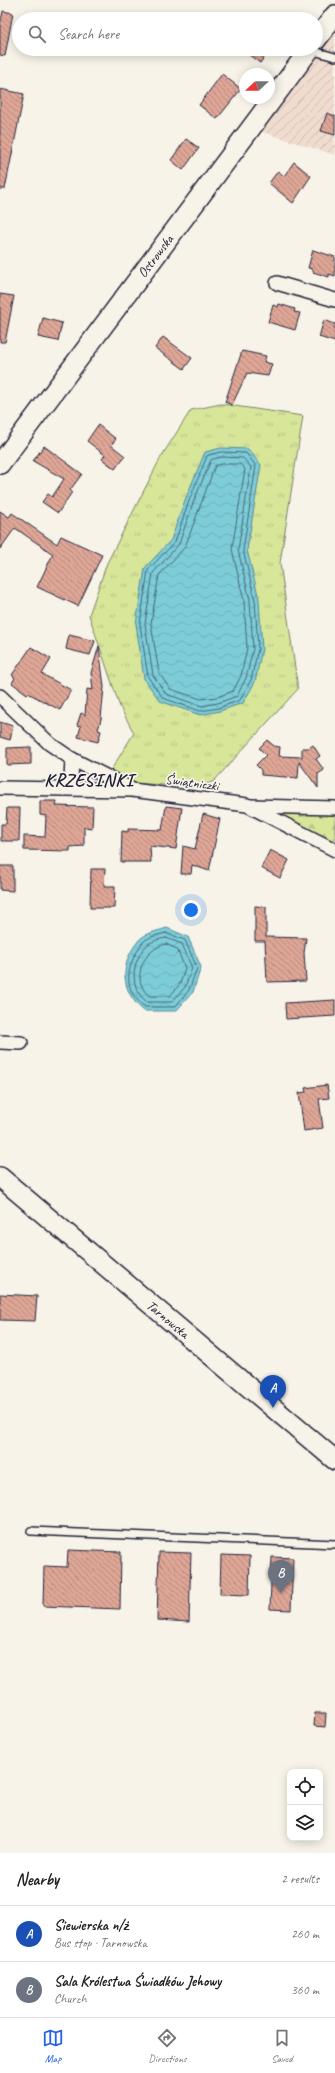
<!DOCTYPE html>
<meta charset="utf-8">
<style>
:root{--surface:#fff;--page:#f6f6f6;--text:#222;--muted:#767676;--line:#e0e0e0;--accent:#2563eb}
body{margin:0;font-family:Caveat,sans-serif;background:var(--page);color:var(--text)}
.controls{position:absolute;right:12px;bottom:12px;display:grid;overflow:hidden;border-radius:8px;box-shadow:0 2px 10px #0003}
.controls button{width:36px;height:36px;display:grid;place-items:center;padding:0;border:0;border-bottom:1px solid var(--line);background:var(--surface);color:var(--text);font:20px sans-serif}
.compass{position:absolute;left:239px;top:68px;width:36px;height:36px;border-radius:50%;background:var(--surface);box-shadow:0 2px 10px #0003;rotate:248deg}
.you{position:absolute;left:191px;top:910px;width:14px;height:14px;margin:-10px;border:3px solid #fff;border-radius:50%;background:#1a73e8;box-shadow:0 0 0 6px #1a73e833}
.badge{display:grid;place-items:center;width:26px;height:26px;border-radius:50%;background:var(--accent);color:#fff;font-size:13px;font-weight:700}
.pin{position:absolute;translate:-50% -33px;filter:drop-shadow(0 1px 2px #0008)}
.pin::after{content:'';position:absolute;top:21px;width:14px;height:12px;background:inherit;clip-path:polygon(0 0,100% 0,50% 100%)}
.list{margin:0;padding:0;list-style:none}
h2{display:flex;justify-content:space-between;align-items:center;height:52px;margin:0;padding:0 16px;font-size:17px}
h2 small{font-size:13px;font-weight:400;color:var(--muted)}
.list li{display:grid;grid-template-columns:26px 1fr auto;gap:12px;align-items:center;box-sizing:border-box;height:56px;padding:0 16px;border-top:1px solid var(--line)}
.list b{display:block;font-size:15px;white-space:nowrap}
.list p{margin:0;font-size:13px;white-space:nowrap;color:var(--muted)}
.list em{font-size:13px;font-style:normal;color:var(--muted)}
.icon{flex:none;width:22px;height:22px;fill:none;stroke:currentColor;stroke-width:2;stroke-linecap:round;stroke-linejoin:round}
.map{position:relative;flex:none;width:335px;height:1853px;overflow:hidden}
.search{position:absolute;background:var(--surface);box-shadow:0 2px 10px #0003;left:12px;right:12px;top:12px;height:44px;display:flex;align-items:center;gap:10px;box-sizing:border-box;padding:0 14px;border-radius:22px;color:var(--muted);font-size:15px}
.sheet{height:164px;background:var(--surface)}
nav{display:flex;justify-content:space-around;align-items:center;box-sizing:border-box;height:56px;border-top:1px solid var(--line);background:var(--surface);font-size:11px;color:var(--muted)}
nav a{display:grid;justify-items:center;gap:2px}
nav .on{color:var(--accent)}
.map>svg:first-child{display:block}
.industrial{fill:url(#industrial-furrows)}
.grass{fill:url(#grass-tufts);stroke:#7c846a}
.forest{fill:url(#forest-firs);stroke:#7c846a}
.water{fill:url(#water-waves);stroke:#598999}
.lines{fill:none;stroke-linecap:round;stroke-linejoin:round}
.shore{stroke:#46667a;stroke-width:1}
.building{fill:url(#building-back-hatch);stroke:#22223b}
.lane-casing{stroke:#22223b;stroke-width:10}
.street-casing{stroke:#22223b;stroke-width:16}
.secondary-casing{stroke:#22223b;stroke-width:22}
.lane{stroke:#f7f3e8;stroke-width:7}
.street{stroke:#f7f3e8;stroke-width:13}
.secondary{stroke:#f7f3e8;stroke-width:19}
.labels{text-anchor:middle;stroke-width:3.5;stroke-linejoin:round;paint-order:stroke}
.street-label{font-size:14px;fill:#22223b;stroke:#f7f3e8}
.district-label{font-size:18px;font-weight:bold;letter-spacing:1px;fill:#22223b;stroke:#f7f3e8}
</style>
<div class="map">
<svg width="335" height="1853" viewBox="0 0 335 1853">
<defs>
<pattern id="industrial-furrows" width="10" height="10" patternUnits="userSpaceOnUse"><rect width="10" height="10" fill="#f0dccf"/><path d="M-1 1l2-2M0 10L10 0M9 11l2-2" fill="none" stroke="#cebcb3"/></pattern>
<pattern id="grass-tufts" width="24" height="20" patternUnits="userSpaceOnUse"><rect width="24" height="20" fill="#d7e699"/><path d="M3 7l-1-3M5 7V3M7 7l1-3M15 17l-1-3M17 17v-4M19 17l1-3" fill="none" stroke="#b8c585"/></pattern>
<pattern id="forest-firs" width="22" height="20" patternUnits="userSpaceOnUse"><rect width="22" height="20" fill="#d7e699"/><path d="M5 1l3.5 6h-7zM16 11l3.5 6h-7z" fill="#b8c585"/></pattern>
<pattern id="water-waves" width="16" height="10" patternUnits="userSpaceOnUse"><rect width="16" height="10" fill="#7dcdd8"/><path d="M0 5q4-4 8 0t8 0" fill="none" stroke="#6cb0ba"/></pattern>
<pattern id="building-back-hatch" width="6" height="6" patternUnits="userSpaceOnUse"><rect width="6" height="6" fill="#dea696"/><path d="M-1 5l2 2M0 0l6 6M5-1l2 2" fill="none" stroke="#b4877c"/></pattern>
</defs>
<rect width="100%" height="100%" fill="#f7f3e8"/>
<filter id="ink" filterUnits="userSpaceOnUse"><feTurbulence type="fractalNoise" baseFrequency=".025" numOctaves="2"/><feDisplacementMap in="SourceGraphic" scale="8" xChannelSelector="R" yChannelSelector="G"/><feConvolveMatrix kernelMatrix="1 2 1 2 8 2 1 2 1" color-interpolation-filters="sRGB"/></filter>
<g filter="url(#ink)">
<path class="industrial" d="M335,33V155L256,130Z"/>
<path class="grass" d="M221,404L303,416L280,563L298,689L214,781L200,787L129,783L111,770L134,733L120,707L89,615L107,563L161,457L191,410Z"/>
<path class="forest" d="M270,810L335,813V845Z"/>
<g class="water">
<path d="M221,448L248,449L261,465L247,550L259,599L262,649L255,682L243,703L220,711L200,715L160,701L144,679L136,624L145,568L171,540L185,500L205,452Z"/>
<path d="M167,928L188,937L201,967L193,992L176,1011H144C120,991 119,964 139,940C145,933 158,931 167,928Z"/>
</g>
<g class="lines">
<g class="shore">
<path d="M221,452L246,453L256,466L243,550L255,600L258,649L251,680L240,700L219,708L200,711L163,698L148,677L140,624L148,570L175,542L189,501L207,456Z"/>
<path d="M222,457L243,458L251,467L238,550L250,600L253,649L246,678L237,696L218,703L201,706L166,694L153,675L145,624L153,573L179,544L193,503L211,460Z"/>
<path d="M222,464H240L245,469L232,549L244,601L247,648L241,676L233,691L217,697L201,699L170,689L159,673L151,624L159,575L185,547L215,466Z"/>
<path d="M166,933L185,940L197,968L189,990L175,1007H145C126,993 125,975 135,955C138,951 140,945 143,942C150,936 158,935 166,933Z"/>
<path d="M166,938L182,944L192,968L185,987L172,1002H147C129,988 131,963 146,946C151,941 159,939 166,938Z"/>
<path d="M166,944L177,949L185,968L180,984L170,996H149C130,979 143,949 166,944Z"/>
</g>
</g>
<g class="building">
<path d="M3,11L13,13L5,56L0,55V25Z"/>
<path d="M241,49H270L260,63Z"/>
<path d="M222,74L241,89L217,119L199,105Z"/>
<path d="M0,89L24,94L5,189H0Z"/>
<path d="M327,113L335,116V135L321,131Z"/>
<path d="M186,139L199,148L183,170L171,160Z"/>
<path d="M294,162L311,176L293,203L269,183L278,171L284,176Z"/>
<path d="M313,250L335,257V276L329,274V277L313,272V269L308,268Z"/>
<path d="M0,294L14,296L5,342H0Z"/>
<path d="M279,304L295,309L294,312L300,313L295,330L268,322L273,305L278,307Z"/>
<path d="M43,318L62,323L58,341L38,337Z"/>
<path d="M324,320L335,324V342L319,337Z"/>
<path d="M163,337L192,358L184,369L155,348Z"/>
<path d="M242,351L266,356L264,362L272,364L268,376L247,373L232,405L225,402Z"/>
<path d="M98,425L116,439L111,445L125,456L115,469L102,459L105,455L87,441Z"/>
<path d="M44,446L82,474L70,490L72,492L58,513L42,502L48,494L52,497L64,479L33,461Z"/>
<path d="M0,511L9,517L12,513L57,544L61,536L102,555L78,606L37,587L53,554L15,528L0,549Z"/>
<path d="M69,635L95,641L90,655L66,649Z"/>
<path d="M99,646L104,687L101,719L98,730L101,731L98,742L78,737L81,726L77,725L81,713L85,715L87,689L93,690L91,673Z"/>
<path d="M31,647L51,659L42,674L71,690L60,710L28,693L27,694L12,683L15,678L12,675Z"/>
<path d="M0,722L13,726L10,740L0,737Z"/>
<path d="M267,740L274,746L280,747L279,756L302,757V748H309L313,745L320,756L316,759L324,770L318,774V788L299,762L298,778L261,775V770L256,765L266,755L259,748Z"/>
<path d="M31,747V764L7,765V748Z"/>
<path d="M40,801H57L56,806L93,807L92,828L84,827V846L70,847V851L24,850V836L45,837L46,816L40,815Z"/>
<path d="M166,806L182,808L176,849L150,846L151,862H121L122,831L128,832V829L162,830Z"/>
<path d="M7,808H20L19,841H1V824H6Z"/>
<path d="M203,814L220,819L209,871L192,865L191,874H181L183,846L195,849Z"/>
<path d="M270,850L289,860L280,878L261,868Z"/>
<path d="M0,866H13V891L0,890Z"/>
<path d="M91,869H105L104,886H115L114,908H90Z"/>
<path d="M255,906L266,907V937L306,938L304,953L306,981L267,982L265,941H255Z"/>
<path d="M335,1000V1016L286,1019L285,1003Z"/>
<path d="M327,1085L329,1098L319,1099L323,1128L304,1131L299,1093L306,1092L305,1088Z"/>
<path d="M0,1294L37,1296L35,1321L0,1320Z"/>
<path d="M68,1550L121,1552L120,1609L43,1606L44,1566L67,1567Z"/>
<path d="M159,1552L191,1553L189,1622L157,1620Z"/>
<path d="M221,1555L250,1556L249,1595L220,1594Z"/>
<path d="M272,1557L293,1558L291,1610L270,1609Z"/>
<path d="M315,1713H326L325,1727L314,1726Z"/>
</g>
<g class="lines">
<g class="lane-casing">
<g id="lane">
<path d="M310,50L335,57"/>
<path d="M31,1531L335,1544"/>
</g>
</g>
<g class="street-casing">
<g id="street">
<path d="M277,283L335,300"/>
<path d="M0,696L50,744L72,759L129,788"/>
<path d="M0,788L132,790L247,805L335,850"/>
<path d="M64,789L71,780L72,759"/>
<path d="M251,806L335,808"/>
<path d="M0,1042L21,1043"/>
</g>
</g>
<g class="secondary-casing">
<g id="secondary">
<path d="M316,40L335,15"/>
<path d="M0,464L310,49"/>
<path d="M0,1177L335,1460"/>
</g>
</g>
<use href="#lane" class="lane"/>
<use href="#street" class="street"/>
<use href="#secondary" class="secondary"/>
</g>
</g>
<g class="labels">
<g class="street-label">
<text transform="translate(155 256) rotate(-53)" y="5">Ostrowska</text>
<text transform="translate(192 782) rotate(8)" y="5">Świątniczki</text>
<text transform="translate(168 1319) rotate(40)" y="5">Tarnowska</text>
</g>
<g class="district-label">
<text x="89" y="786">KRZESINKI</text>
</g>
</g>
</svg>
<div class="controls">
<button><svg class="icon" aria-label="locate" viewBox="0 0 24 24"><circle cx="12" cy="12" r="6"/><path d="M12 2v4M12 18v4M2 12h4M18 12h4"/></svg></button>
<button><svg class="icon" aria-label="layers" viewBox="0 0 24 24"><path d="M12 4l9 5-9 5-9-5zM3 14l9 5 9-5"/></svg></button>
</div>
<svg class="compass" viewBox="-18 -18 36 36"><path d="M0-13l5 13h-10z" fill="#e53935"/><path d="M0 13l5-13h-10z" fill="#767676"/></svg>
<div class="you"></div>
<div class="pin badge" style="left:273px;top:1408px;background:#1a4fb4">A</div>
<div class="pin badge" style="left:281px;top:1593px;background:#6b7280">B</div>
<div class="search"><svg class="icon" aria-label="search" viewBox="0 0 24 24"><circle cx="10" cy="10" r="6"/><path d="M15 15l6 6"/></svg>Search here</div>
</div>
<section class="sheet">
<h2>Nearby<small>2 results</small></h2>
<ul class="list">
<li><span class="badge" style="background:#1a4fb4">A</span><div><b>Siewierska n/ż</b><p>Bus stop · Tarnowska</p></div><em>260 m</em></li>
<li><span class="badge" style="background:#6b7280">B</span><div><b>Sala Królestwa Świadków Jehowy</b><p>Church</p></div><em>360 m</em></li>
</ul>
</section>
<nav>
<a class="on"><svg class="icon" aria-label="map" viewBox="0 0 24 24"><path d="M3 6l6-2 6 2 6-2v14l-6 2-6-2-6 2zM9 4v14M15 6v14"/></svg>Map</a>
<a><svg class="icon" aria-label="directions" viewBox="0 0 24 24"><path d="M12 3l9 9-9 9-9-9zM9 14v-3h6M13 9l2 2-2 2"/></svg>Directions</a>
<a><svg class="icon" aria-label="saved" viewBox="0 0 24 24"><path d="M7 4h10v16l-5-4-5 4z"/></svg>Saved</a>
</nav>
